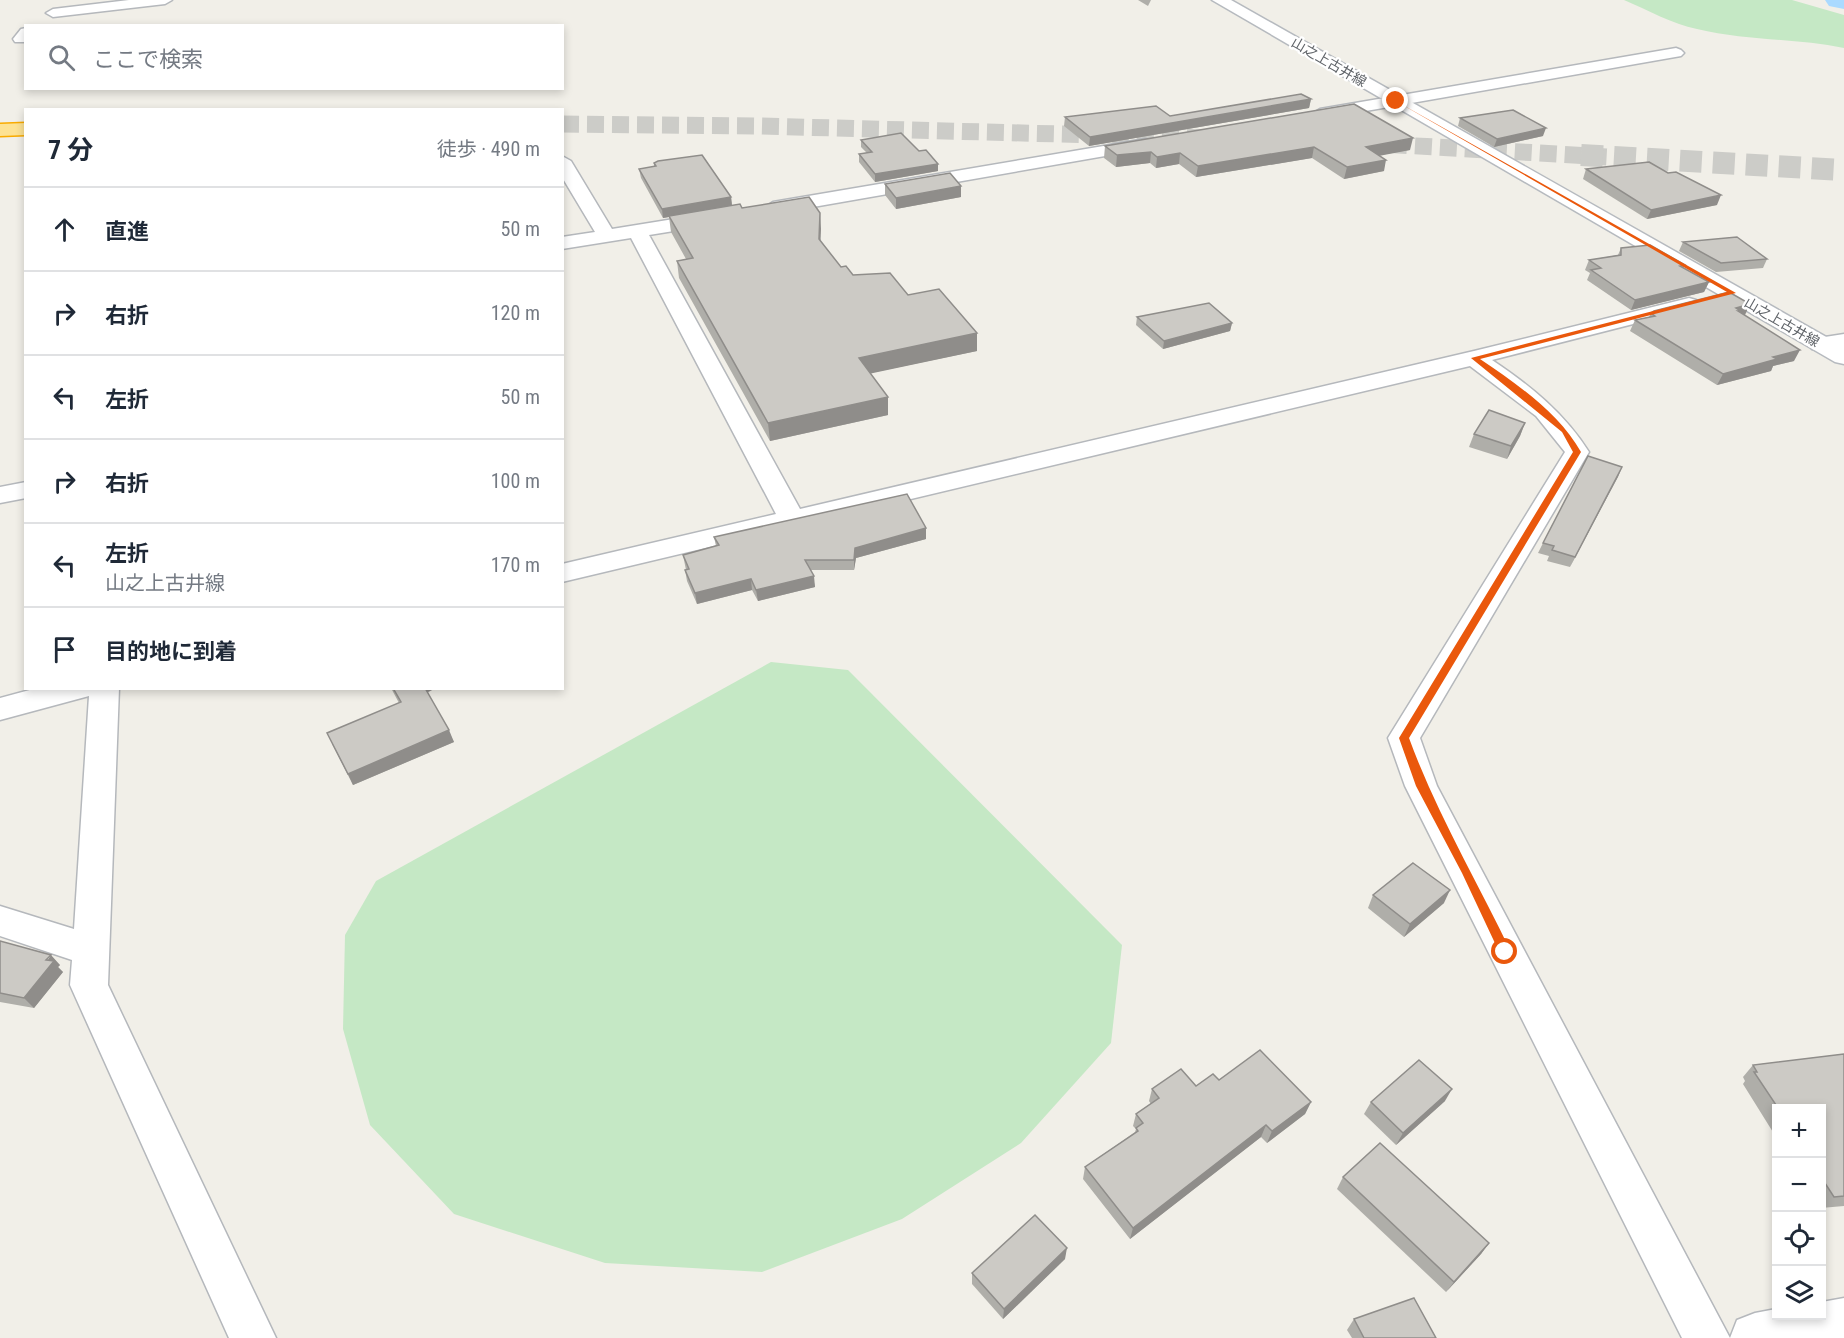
<!DOCTYPE html>
<html lang="ja">
<meta charset="utf-8">
<style>
:root{--surface:#fff;--page:#f2f2f3;--text:#1f2937;--muted:#747a83;--line:#e0e1e3}
body{margin:0;font-family:"Roboto Condensed","Noto Sans JP",sans-serif;background:var(--page);color:var(--text)}
.controls{position:absolute;right:18px;bottom:18px;display:grid;overflow:hidden;border-radius:0px;box-shadow:0 3px 9px #0003}
.controls button{width:54px;height:54px;display:grid;place-items:center;padding:0;border:0;border-bottom:2px solid var(--line);background:var(--surface);color:var(--text);font:30px sans-serif}
.stop{position:absolute;width:18px;height:18px;margin:-14px;border:4px solid #ea580c;border-radius:50%;background:#fff}
.stop.end{background:#ea580c;border-color:#fff;box-shadow:0 2px 6px #0008}
.list{margin:0;padding:0;list-style:none}
h2{display:flex;justify-content:space-between;align-items:center;height:78px;margin:0;padding:0 24px;font-size:26px}
h2 small{font-size:20px;font-weight:400;color:var(--muted)}
.list li{display:grid;grid-template-columns:39px 1fr auto;gap:18px;align-items:center;box-sizing:border-box;height:84px;padding:0 24px;border-top:2px solid var(--line)}
.list b{display:block;font-size:22px;white-space:nowrap}
.list p{margin:0;font-size:20px;white-space:nowrap;color:var(--muted)}
.list em{font-size:20px;font-style:normal;color:var(--muted)}
.icon{flex:none;width:33px;height:33px;fill:none;stroke:currentColor;stroke-width:2;stroke-linecap:round;stroke-linejoin:round}
.map{position:relative;flex:none;width:1844px;height:1338px;overflow:hidden}
.search{position:absolute;background:var(--surface);box-shadow:0 3px 9px #0003;left:24px;top:24px;width:540px;height:66px;display:flex;align-items:center;gap:15px;box-sizing:border-box;padding:0 21px;border-radius:0px;color:var(--muted);font-size:22px}
.panel{position:absolute;background:var(--surface);box-shadow:0 3px 9px #0003;left:24px;top:108px;width:540px;height:582px;border-radius:0px}
.map>svg:first-child{display:block}
.green{fill:#c5e8c5}
.lines{fill:none;stroke-linecap:round;stroke-linejoin:round}
.river{fill:#aadaff;fill-rule:evenodd}
.motorway-tunnel-far1{stroke:#ccccc8;stroke-width:17;stroke-dasharray:17 8;stroke-linecap:butt}
.motorway-tunnel{stroke:#ccccc8;stroke-width:22;stroke-dasharray:22 11;stroke-linecap:butt}
.minor-casing{stroke:#b5b8bc;stroke-width:3}
.tertiary-casing{stroke:#b5b8bc;stroke-width:3}
.secondary-casing{stroke:#b6babf;stroke-width:3}
.motorway-casing{stroke:#f9ab00;stroke-width:3}
.minor{fill:#fff;fill-rule:evenodd}
.tertiary{fill:#fff;fill-rule:evenodd}
.secondary{fill:#fff;fill-rule:evenodd}
.motorway{fill:#fde293;fill-rule:evenodd}
.wall{fill:#afaea9}
.shaded-wall{fill:#8f8d8a}
.building{fill:#cccac5;stroke:#8f8d8a;stroke-width:1.5}
.route{fill:#ea580c}
.labels{text-anchor:middle;stroke-width:4.5;stroke-linejoin:round;paint-order:stroke}
.far-street-label{font-size:14px;fill:#5f6368;stroke:#fff}
</style>
<div class="map">
<svg width="1844" height="1338" viewBox="0 0 1844 1338">
<rect width="100%" height="100%" fill="#f1efe8"/>
<g class="green">
<path d="M1624,0H1792L1844,15V48C1796,38 1746,41 1697,29C1672,24 1648,10 1624,0Z"/>
<path d="M771,662L848,670L1122,945L1111,1043L1021,1143L902,1219L762,1272L605,1263L454,1214L370,1125L343,1029L345,935L376,881Z"/>
</g>
<g class="lines">
<path class="river" d="M1825,0H1844V9L1829,6Z"/>
<g class="motorway-tunnel-far1">
<path d="M562,124L760,126L1209,138"/>
<path d="M1365,143L1608,157"/>
</g>
<path class="motorway-tunnel" d="M1581,155L1844,170"/>
<g class="minor-casing">
<g id="minor">
<path d="M129,0H172L165,4L53,17L46,13L53,9Z"/>
<path d="M26,28V42H15L13,39L21,29Z"/>
<path d="M1676,48L1681,50L1684,53L1681,56L1320,119L1312,114L1320,109Z"/>
<path d="M1145,139L1151,140L1154,144L1151,148L773,214L764,208L773,202Z"/>
<path d="M562,156L571,161L612,229L711,213L721,219L711,225L649,235L800,509L1474,351L1689,298L1696,300L1700,304L1696,308L1492,360C1531,386 1564,413 1589,452L1420,738L1437,786L1730,1338H1682L1405,786L1388,738L1565,452L1536,416L1470,366L562,582V564L776,514L631,238L562,249V237L595,232L562,177Z"/>
<path d="M1844,334V348L1820,351L1812,349L1809,344L1812,339Z"/>
<path d="M26,482V498L0,503V487Z"/>
<path d="M37,688H119L108,985L276,1338H229L70,985L72,960L0,936V906L74,929L89,696L0,720V698Z"/>
</g>
</g>
<g class="tertiary-casing">
<path id="tertiary" d="M1844,1298V1338H1730L1737,1320L1755,1313L1776,1309V1316H1822V1302Z"/>
</g>
<g class="secondary-casing">
<path id="secondary" d="M1212,0H1231L1844,347V364L1835,362Z"/>
</g>
<g class="motorway-casing">
<path id="motorway" d="M26,123V135L0,136V124Z"/>
</g>
<use href="#minor" class="minor"/>
<use href="#tertiary" class="tertiary"/>
<use href="#secondary" class="secondary"/>
<use href="#motorway" class="motorway"/>
</g>
<g class="wall">
<path d="M1138,0H1151L1148,6Z"/>
<path d="M1311,99L1309,108L1089,146L1064,126L1065,117L1170,116Z"/>
<path d="M1354,104L1410,150L1380,155L1384,171L1344,179L1312,158L1196,177L1179,164L1156,168L1150,163L1116,167L1104,158L1105,146Z"/>
<path d="M1460,118L1543,136L1494,147L1458,126Z"/>
<path d="M861,140L919,151L938,171L875,182L859,162V154L867,153L861,147Z"/>
<path d="M654,163L731,197L732,205L742,208L820,213V241L841,267L853,275L908,295L977,351L870,373L888,415L770,441L679,278L677,261L686,259L671,232L669,217L663,218L641,178L639,169L654,167Z"/>
<path d="M1586,169L1717,205L1647,219L1583,179Z"/>
<path d="M885,184L961,197L896,209L885,195Z"/>
<path d="M1683,242L1767,259L1763,268L1716,272L1679,251Z"/>
<path d="M1621,248L1685,265L1684,268L1709,282L1704,292L1631,310L1587,280L1590,273L1585,270L1589,260L1618,255Z"/>
<path d="M1651,313L1745,315L1794,361L1773,366L1771,371L1717,385L1630,331L1635,320L1649,317Z"/>
<path d="M1137,317L1232,323L1230,331L1163,349L1136,325Z"/>
<path d="M1525,423L1520,436L1507,459L1469,447L1474,434Z"/>
<path d="M1622,467L1570,567L1547,561L1549,556L1538,553L1543,543Z"/>
<path d="M714,537L926,539L856,558L854,570H811L815,587L758,601L752,590L697,604L687,581L685,570H686L683,555L716,546Z"/>
<path d="M391,688H432V690L427,693L454,742L353,785L332,744L399,703Z"/>
<path d="M1373,895L1444,903L1404,937L1368,908Z"/>
<path d="M0,941L60,965L58,967L63,972L34,1008L0,1002Z"/>
<path d="M1844,1054V1206L1821,1208V1108H1776V1137L1743,1084L1745,1081L1743,1077L1753,1065Z"/>
<path d="M1219,1080L1311,1102L1305,1114L1267,1143L1261,1137L1130,1239L1083,1179L1085,1167L1135,1132L1136,1129L1133,1126L1136,1114L1151,1104L1149,1101L1152,1089L1196,1086Z"/>
<path d="M1445,1101L1396,1145L1364,1114L1371,1102Z"/>
<path d="M1343,1177L1489,1243L1481,1254L1446,1292L1337,1189Z"/>
<path d="M1065,1259L1003,1319L972,1284V1273Z"/>
<path d="M1354,1319L1436,1338H1352L1347,1330Z"/>
</g>
<g class="shaded-wall">
<path d="M1311,99L1309,108L1089,146L1090,137Z"/>
<path d="M1546,128L1543,136L1494,147L1497,139Z"/>
<path d="M1413,138L1410,150L1363,159L1366,147Z"/>
<path d="M1314,147L1312,158L1196,177L1198,166Z"/>
<path d="M1151,152L1150,163L1116,167L1117,155Z"/>
<path d="M1180,153L1179,164L1156,168L1157,157Z"/>
<path d="M1386,160L1384,171L1344,179L1347,167Z"/>
<path d="M938,164V171L875,182V174Z"/>
<path d="M961,186V197L896,209V198Z"/>
<path d="M1721,195L1717,205L1647,219L1651,210Z"/>
<path d="M731,197L732,206L663,218L662,209Z"/>
<path d="M820,213L821,229L820,255L819,239Z"/>
<path d="M1709,282L1704,292L1631,310L1635,300Z"/>
<path d="M1750,304L1745,315L1738,317L1736,308Z"/>
<path d="M1232,323L1230,331L1163,349L1164,341Z"/>
<path d="M977,333V351L859,376V358Z"/>
<path d="M1800,350L1794,361L1773,366L1771,371L1717,385L1723,374L1773,357Z"/>
<path d="M888,397V415L770,441L768,423Z"/>
<path d="M1525,423L1520,436L1507,459L1511,446Z"/>
<path d="M1622,467L1618,477L1570,567L1575,557Z"/>
<path d="M926,528V539L856,558L854,570V560L855,548Z"/>
<path d="M814,576L815,587L758,601L756,590Z"/>
<path d="M751,579L752,590L697,604L695,593Z"/>
<path d="M423,688H432V690L425,693Z"/>
<path d="M449,730L454,742L353,785L348,774Z"/>
<path d="M1450,890L1444,903L1404,937L1410,924Z"/>
<path d="M51,955L60,965L58,967L63,972L34,1008L24,998Z"/>
<path d="M1452,1089L1445,1101L1396,1145L1403,1133Z"/>
<path d="M1311,1102L1305,1114L1267,1143L1272,1131Z"/>
<path d="M1266,1125L1261,1137L1130,1239L1133,1228Z"/>
<path d="M1489,1243L1481,1254L1446,1292L1454,1282Z"/>
<path d="M1067,1248L1065,1259L1003,1319L1004,1309Z"/>
</g>
<g class="building">
<path d="M1301,94L1311,99L1090,137L1065,117L1156,106L1170,116Z"/>
<path d="M1354,104L1413,138L1366,147L1386,160L1347,167L1314,147L1198,166L1180,153L1157,157L1151,152L1117,155L1105,146Z"/>
<path d="M1513,110L1546,128L1497,139L1460,118Z"/>
<path d="M901,133L919,151L926,150L938,164L875,174L859,154L872,152L861,140Z"/>
<path d="M702,155L731,197L662,209L639,169L656,166L654,163L658,161Z"/>
<path d="M1649,162L1668,173L1676,172L1721,195L1651,210L1586,169Z"/>
<path d="M950,173L961,186L896,198L885,184Z"/>
<path d="M809,197L820,213L819,239L841,267L846,266L853,275L890,273L908,295L939,289L977,333L859,358L888,397L768,423L677,261L693,258L669,216L740,204L742,208Z"/>
<path d="M1737,237L1767,259L1721,263L1683,242Z"/>
<path d="M1650,245L1685,265L1680,266L1709,282L1635,300L1591,270L1601,268L1589,260L1621,255V248Z"/>
<path d="M1729,292L1750,304L1736,308L1741,311H1738L1800,350L1773,357L1777,359L1723,374L1635,320L1655,316L1651,313L1654,311Z"/>
<path d="M1209,303L1232,323L1164,341L1137,317Z"/>
<path d="M1489,410L1525,423L1511,446L1474,434Z"/>
<path d="M1588,456L1622,467L1575,557L1552,550L1554,546L1543,543Z"/>
<path d="M907,494L926,528L855,548L854,560H805L814,576L756,590L751,579L695,593L685,570L689,569L683,555L719,545L714,537Z"/>
<path d="M393,688H425L449,730L348,774L327,733L401,702Z"/>
<path d="M1413,863L1450,890L1410,924L1373,895Z"/>
<path d="M0,941L51,955L46,960L54,961L24,998L0,993Z"/>
<path d="M1260,1050L1311,1102L1272,1131L1266,1125L1133,1228L1085,1167L1138,1131L1136,1128L1143,1123L1136,1114L1159,1098L1152,1089L1181,1069L1196,1086L1213,1074L1219,1080Z"/>
<path d="M1844,1054V1196L1834,1197L1821,1177V1108H1778L1754,1072H1757L1753,1065Z"/>
<path d="M1419,1060L1452,1089L1403,1133L1371,1102Z"/>
<path d="M1380,1143L1489,1243L1454,1282L1343,1177Z"/>
<path d="M1035,1215L1067,1248L1004,1309L972,1273Z"/>
<path d="M1414,1298L1436,1338H1364L1354,1319Z"/>
</g>
<path class="route" d="M1394,100L1736,293L1480,359C1517,384 1559,413 1581,452L1409,738C1436,812 1477,881 1511,952L1505,957L1501,956L1462,873L1416,786L1399,738L1573,452L1562,432L1471,358L1727,292Z"/>
<g class="labels">
<g class="far-street-label">
<text transform="translate(1329 62) rotate(30)" y="5">山之上古井線</text>
<text transform="translate(1782 322) rotate(30)" y="5">山之上古井線</text>
</g>
</g>
</svg>
<div class="controls">
<button>+</button>
<button>−</button>
<button><svg class="icon" aria-label="locate" viewBox="0 0 24 24"><circle cx="12" cy="12" r="6"/><path d="M12 2v4M12 18v4M2 12h4M18 12h4"/></svg></button>
<button><svg class="icon" aria-label="layers" viewBox="0 0 24 24"><path d="M12 4l9 5-9 5-9-5zM3 14l9 5 9-5"/></svg></button>
</div>
<div class="stop" style="left:1505px;top:952px"></div>
<div class="stop end" style="left:1396px;top:101px"></div>
<div class="search"><svg class="icon" aria-label="search" viewBox="0 0 24 24"><circle cx="10" cy="10" r="6"/><path d="M15 15l6 6"/></svg>ここで検索</div>
<section class="panel">
<h2>7 分<small>徒歩 · 490 m</small></h2>
<ul class="list">
<li><svg class="icon" aria-label="ahead" viewBox="0 0 24 24"><path d="M12 20V5M6 11l6-6 6 6"/></svg><div><b>直進</b></div><em>50 m</em></li>
<li><svg class="icon" aria-label="right" viewBox="0 0 24 24"><path d="M7 20v-9h11M14 6l5 5-5 5"/></svg><div><b>右折</b></div><em>120 m</em></li>
<li><svg class="icon" aria-label="left" viewBox="0 0 24 24"><path d="M17 20v-9H6M10 6l-5 5 5 5"/></svg><div><b>左折</b></div><em>50 m</em></li>
<li><svg class="icon" aria-label="right" viewBox="0 0 24 24"><path d="M7 20v-9h11M14 6l5 5-5 5"/></svg><div><b>右折</b></div><em>100 m</em></li>
<li><svg class="icon" aria-label="left" viewBox="0 0 24 24"><path d="M17 20v-9H6M10 6l-5 5 5 5"/></svg><div><b>左折</b><p>山之上古井線</p></div><em>170 m</em></li>
<li><svg class="icon" aria-label="arrive" viewBox="0 0 24 24"><path d="M6 21V4h12l-3 4 3 4H6"/></svg><div><b>目的地に到着</b></div></li>
</ul>
</section>
</div>
